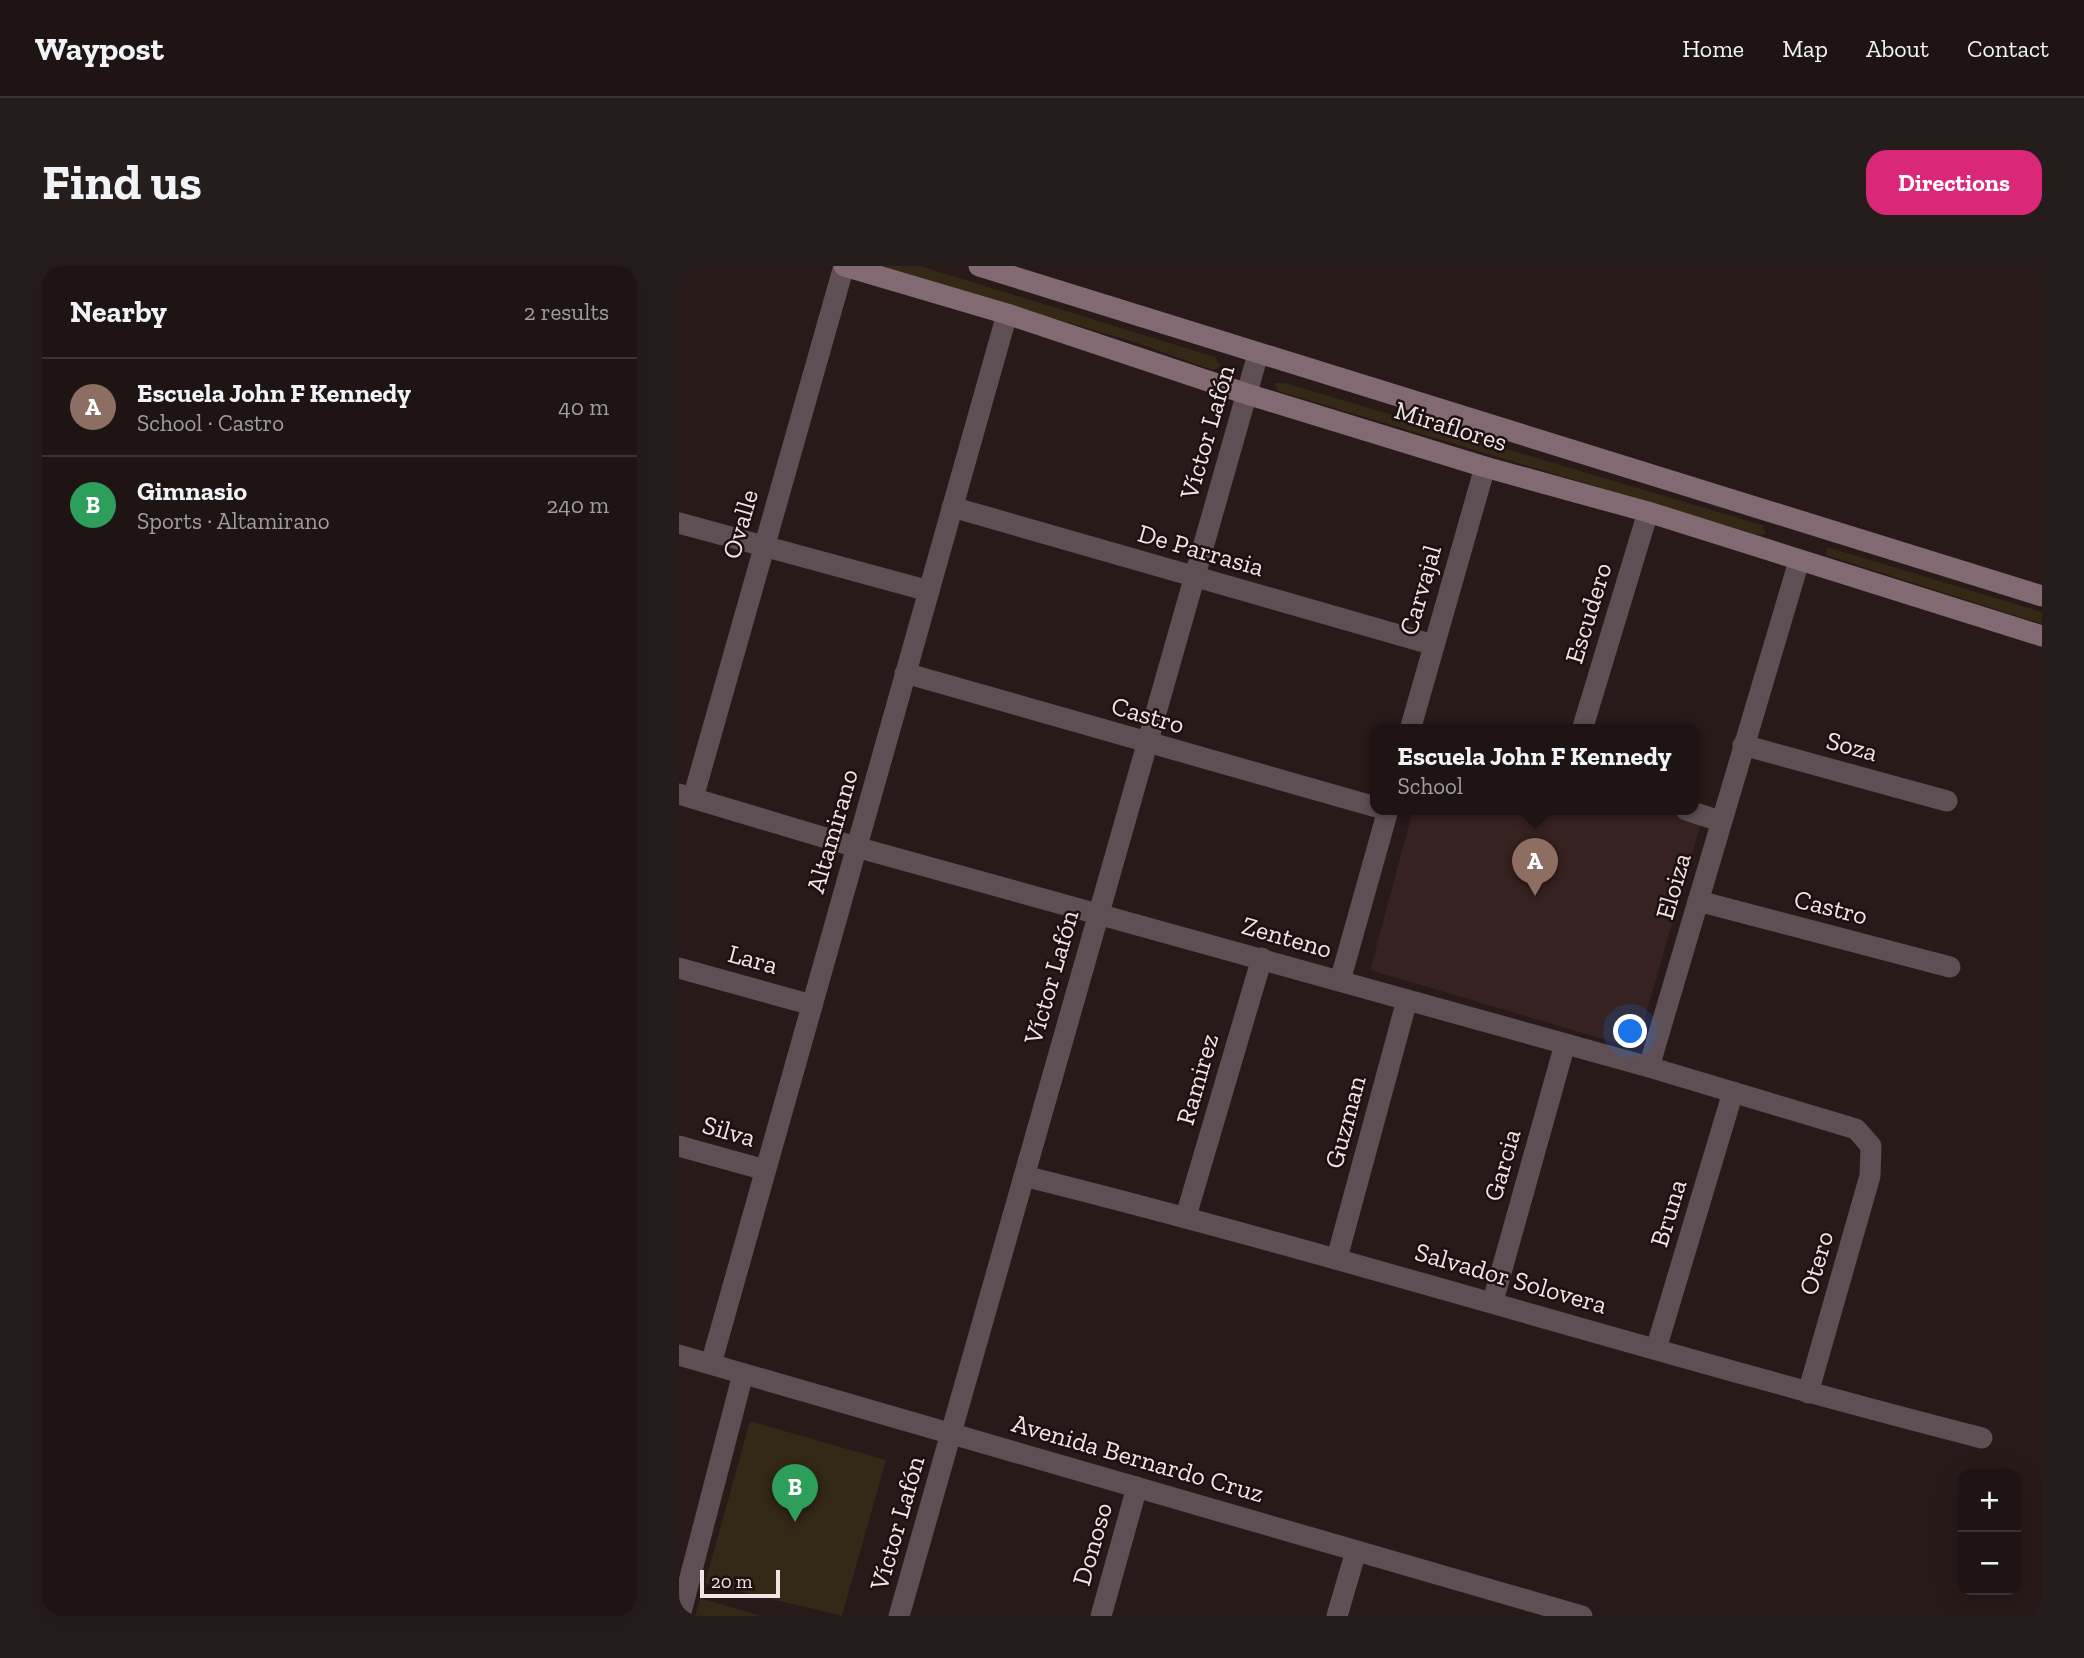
<!DOCTYPE html>
<meta charset="utf-8">
<style>
:root{--surface:#1d1413;--page:#251d1c;--text:#f1f3f6;--muted:#a09ea0;--line:#3b3333;--accent:#db2777}
body{margin:0;font-family:"Zilla Slab",serif;background:var(--page);color:var(--text)}
.controls{position:absolute;right:21px;bottom:21px;display:grid;overflow:hidden;border-radius:14px;box-shadow:0 7px 28px #0002}
.controls button{width:63px;height:63px;display:grid;place-items:center;padding:0;border:0;border-bottom:2px solid var(--line);background:var(--surface);color:var(--text);font:35px sans-serif}
.scale{position:absolute;left:21px;bottom:18px;width:80px;box-sizing:border-box;padding-left:7px;border:4px solid #efe5e4;border-top:0;font-size:19px;line-height:24px;white-space:nowrap;color:#efe5e4;-webkit-text-stroke:5px #1d1010;paint-order:stroke}
.you{position:absolute;left:952px;top:766px;width:24px;height:24px;margin:-18px;border:5px solid #fff;border-radius:50%;background:#1a73e8;box-shadow:0 0 0 10px #1a73e833}
.badge{display:grid;place-items:center;width:46px;height:46px;border-radius:50%;background:var(--accent);color:#fff;font-size:23px;font-weight:700}
.pin{position:absolute;translate:-50% -58px;filter:drop-shadow(0 2px 4px #0008)}
.pin::after{content:'';position:absolute;top:37px;width:24px;height:21px;background:inherit;clip-path:polygon(0 0,100% 0,50% 100%)}
.popup{position:absolute;left:691px;top:458px;width:329px;height:91px;box-sizing:border-box;display:grid;place-content:center;border-radius:14px;background:var(--surface);filter:drop-shadow(0 2px 5px #0005);font-size:23px;white-space:nowrap;color:var(--muted)}
.popup b{font-size:26px;color:var(--text)}
.popup::after{content:'';position:absolute;left:50%;top:100%;margin-left:-14px;border:14px solid transparent;border-top-color:var(--surface)}
.list{margin:0;padding:0;list-style:none}
h2{display:flex;justify-content:space-between;align-items:center;height:91px;margin:0;padding:0 28px;font-size:30px}
h2 small{font-size:23px;font-weight:400;color:var(--muted)}
.list li{display:grid;grid-template-columns:46px 1fr auto;gap:21px;align-items:center;box-sizing:border-box;height:98px;padding:0 28px;border-top:2px solid var(--line)}
.list b{display:block;font-size:26px;white-space:nowrap}
.list p{margin:0;font-size:23px;white-space:nowrap;color:var(--muted)}
.list em{font-size:23px;font-style:normal;color:var(--muted)}
.map{position:relative;flex:none;width:1363px;height:1350px;overflow:hidden;border-radius:21px}
header{display:flex;align-items:center;gap:42px;box-sizing:border-box;height:98px;padding:0 35px;background:var(--surface);border-bottom:2px solid var(--line)}
header strong{font-size:33px}
nav{display:flex;gap:38px;margin-inline-start:auto;font-size:24px}
.intro{display:flex;align-items:center;justify-content:space-between;box-sizing:border-box;height:168px;padding:0 42px}
h1{margin:0;font-size:49px}
.button{padding:18px 32px;border-radius:21px;background:var(--accent);color:#fff;font-size:24px;font-weight:700}
main{display:flex;gap:42px;padding:0 42px}
aside{flex:1;background:var(--surface);border-radius:21px;box-shadow:0 7px 28px #0002}
.map>svg:first-child{display:block}
.built{fill:#362220}
.green{fill:#342817}
.lines{fill:none;stroke-linecap:round;stroke-linejoin:round}
.minor{stroke:#5e4f54;stroke-width:21}
.tertiary{stroke:#5e4f54;stroke-width:21}
.secondary{stroke:#836a72;stroke-width:21}
.labels{text-anchor:middle;stroke-width:5;stroke-linejoin:round;paint-order:stroke}
.street-label{font-size:26px;fill:#efe5e4;stroke:#1d1010}
</style>
<header>
<strong>Waypost</strong>
<nav><a>Home</a><a>Map</a><a>About</a><a>Contact</a></nav>
</header>
<div class="intro"><h1>Find us</h1><a class="button">Directions</a></div>
<main>
<aside>
<h2>Nearby<small>2 results</small></h2>
<ul class="list">
<li><span class="badge" style="background:#8d6e63">A</span><div><b>Escuela John F Kennedy</b><p>School · Castro</p></div><em>40 m</em></li>
<li><span class="badge" style="background:#2e9e5b">B</span><div><b>Gimnasio</b><p>Sports · Altamirano</p></div><em>240 m</em></li>
</ul>
</aside>
<div class="map">
<svg width="1363" height="1350" viewBox="0 0 1363 1350">
<rect width="100%" height="100%" fill="#271a19"/>
<path class="built" d="M734,544H980L1022,557L957,783L691,704Z"/>
<g class="green">
<path d="M200,0H241L536,91L542,100L534,104L458,77Z"/>
<path d="M595,117H606L1083,259L1087,268L1079,269L599,125Z"/>
<path d="M1148,281L1363,346V358L1147,289Z"/>
<path d="M71,1155L207,1194L163,1350L26,1317Z"/>
<path d="M21,1332L82,1350H16Z"/>
</g>
<g class="lines">
<g class="minor">
<path d="M273,241L755,379"/>
<path d="M0,257L250,325"/>
<path d="M226,407L697,541"/>
<path d="M731,464L806,201"/>
<path d="M903,464L969,246"/>
<path d="M1064,479L1268,535"/>
<path d="M0,528L177,581L970,801L1177,863L1192,880L1191,910L1129,1127"/>
<path d="M14,532L165,0"/>
<path d="M1007,544L1041,555"/>
<path d="M1019,635L1271,701"/>
<path d="M0,702L133,739"/>
<path d="M661,715L709,544"/>
<path d="M970,801L1120,295"/>
<path d="M0,880L86,904"/>
<path d="M345,910C666,990 982,1090 1303,1172"/>
<path d="M507,950L583,692"/>
<path d="M658,992L728,734"/>
<path d="M814,1035L886,778"/>
<path d="M977,1083L1054,826"/>
<path d="M32,1098L328,48"/>
<path d="M1,1350L64,1108"/>
<path d="M422,1350L458,1221"/>
<path d="M658,1350L677,1285"/>
</g>
<g class="tertiary">
<path d="M0,1089L903,1350"/>
<path d="M220,1350L579,88"/>
</g>
<g class="secondary">
<path d="M165,0L328,48L568,128L806,201L969,246L1363,370"/>
<path d="M300,0L1363,330"/>
</g>
</g>
<g class="labels">
<g class="street-label">
<text transform="translate(772 160) rotate(17)" y="9">Miraflores</text>
<text transform="translate(528 166) rotate(-74)" y="9">Víctor Lafón</text>
<text transform="translate(61 258) rotate(-74)" y="9">Ovalle</text>
<text transform="translate(522 284) rotate(16)" y="9">De Parrasia</text>
<text transform="translate(741 324) rotate(-74)" y="9">Carvajal</text>
<text transform="translate(909 347) rotate(-73)" y="9">Escudero</text>
<text transform="translate(469 449) rotate(16)" y="9">Castro</text>
<text transform="translate(1173 480) rotate(15)" y="9">Soza</text>
<text transform="translate(153 565) rotate(-74)" y="9">Altamirano</text>
<text transform="translate(994 620) rotate(-74)" y="9">Eloiza</text>
<text transform="translate(1152 641) rotate(14)" y="9">Castro</text>
<text transform="translate(608 671) rotate(16)" y="9">Zenteno</text>
<text transform="translate(74 693) rotate(15)" y="9">Lara</text>
<text transform="translate(372 711) rotate(-74)" y="9">Víctor Lafón</text>
<text transform="translate(518 813) rotate(-74)" y="9">Ramirez</text>
<text transform="translate(666 856) rotate(-75)" y="9">Guzman</text>
<text transform="translate(50 865) rotate(16)" y="9">Silva</text>
<text transform="translate(823 899) rotate(-74)" y="9">Garcia</text>
<text transform="translate(989 947) rotate(-73)" y="9">Bruna</text>
<text transform="translate(1137 997) rotate(-74)" y="9">Otero</text>
<text transform="translate(832 1012) rotate(16)" y="9">Salvador Solovera</text>
<text transform="translate(459 1192) rotate(16)" y="9">Avenida Bernardo Cruz</text>
<text transform="translate(218 1257) rotate(-74)" y="9">Víctor Lafón</text>
<text transform="translate(413 1278) rotate(-74)" y="9">Donoso</text>
</g>
</g>
</svg>
<div class="controls">
<button>+</button>
<button>−</button>
</div>
<div class="scale">20 m</div>
<div class="you"></div>
<div class="pin badge" style="left:856px;top:630px;background:#8d6e63">A</div>
<div class="popup"><b>Escuela John F Kennedy</b>School</div>
<div class="pin badge" style="left:116px;top:1256px;background:#2e9e5b">B</div>
</div>
</main>
